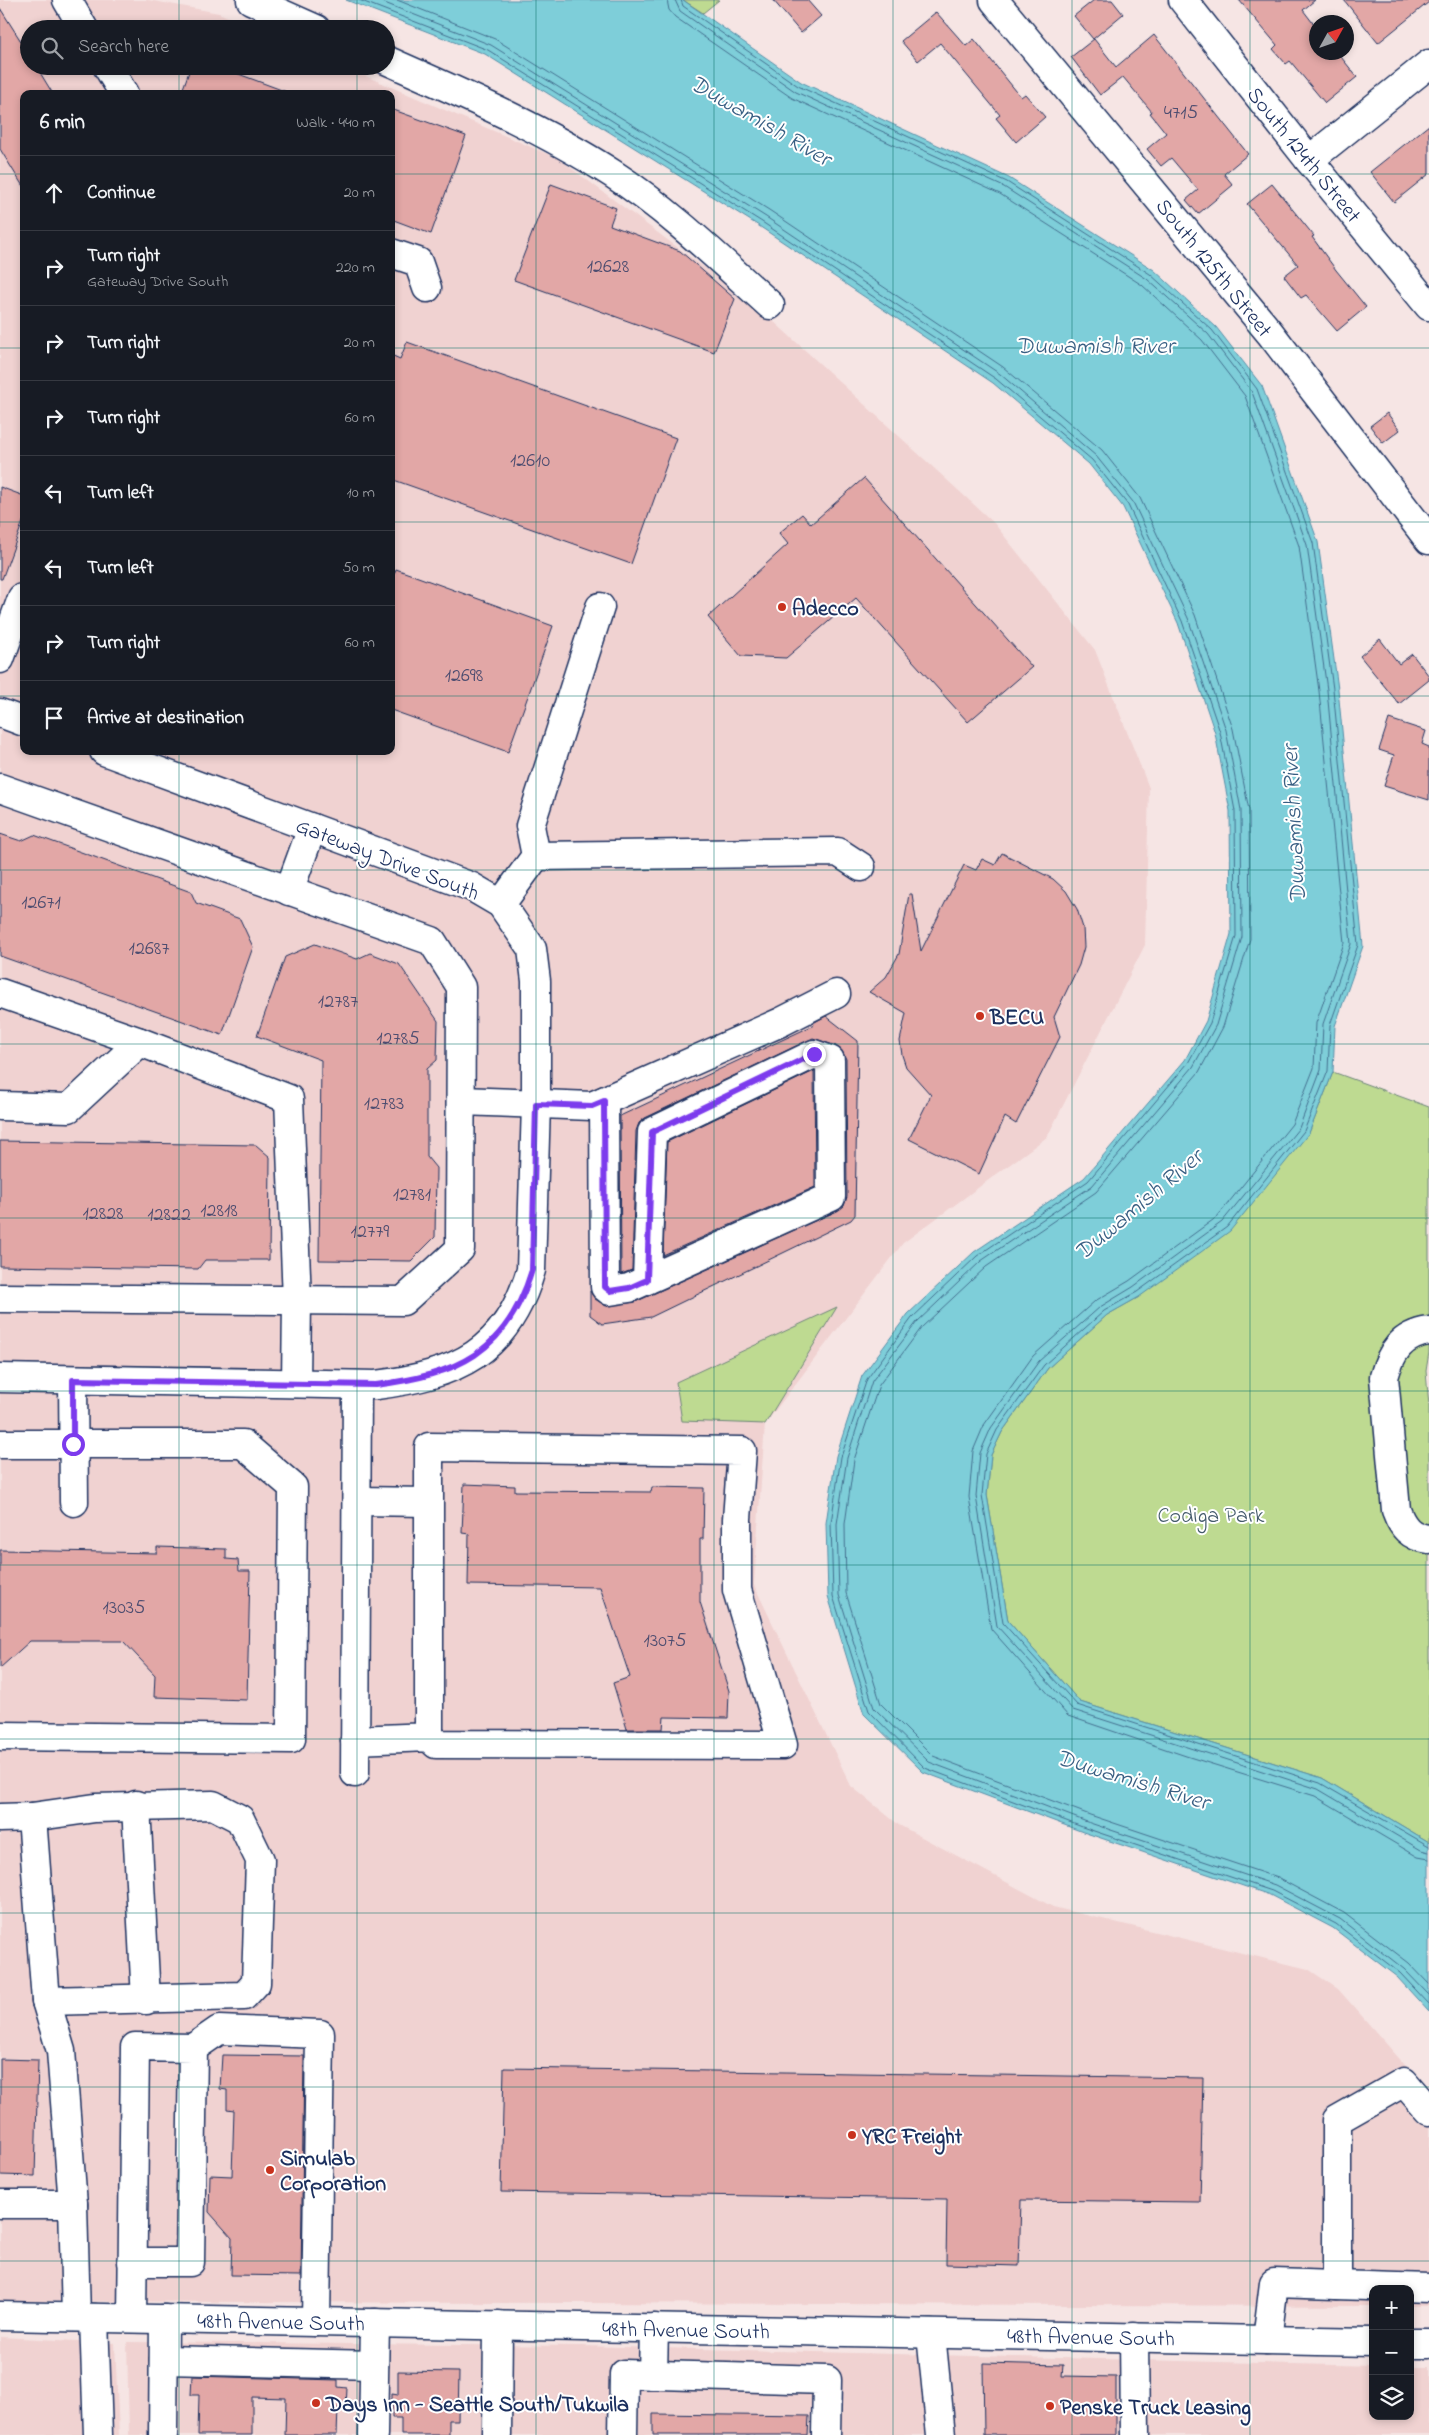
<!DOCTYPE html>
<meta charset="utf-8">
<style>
:root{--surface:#171b24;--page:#242831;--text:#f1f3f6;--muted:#9ea1a6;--line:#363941}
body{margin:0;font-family:"Indie Flower",sans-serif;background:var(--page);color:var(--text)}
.controls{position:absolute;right:15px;bottom:15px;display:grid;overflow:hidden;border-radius:10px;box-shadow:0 2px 8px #0003}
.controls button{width:45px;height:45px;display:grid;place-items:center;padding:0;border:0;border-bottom:1px solid var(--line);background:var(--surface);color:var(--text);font:25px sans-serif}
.compass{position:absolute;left:1309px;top:15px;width:45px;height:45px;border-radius:50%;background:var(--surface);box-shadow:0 2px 8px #0003;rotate:50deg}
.stop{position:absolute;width:15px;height:15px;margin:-11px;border:4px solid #7c3aed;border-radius:50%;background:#fff}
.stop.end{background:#7c3aed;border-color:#fff;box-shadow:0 1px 5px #0008}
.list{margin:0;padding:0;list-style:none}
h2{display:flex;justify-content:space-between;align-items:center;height:65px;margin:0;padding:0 20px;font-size:21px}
h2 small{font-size:16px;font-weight:400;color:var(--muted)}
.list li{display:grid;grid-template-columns:32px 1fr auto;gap:15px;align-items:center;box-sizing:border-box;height:75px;padding:0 20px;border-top:1px solid var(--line)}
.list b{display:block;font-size:19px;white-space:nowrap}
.list p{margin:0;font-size:16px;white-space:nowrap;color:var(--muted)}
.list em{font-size:16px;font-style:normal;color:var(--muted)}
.icon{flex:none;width:28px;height:28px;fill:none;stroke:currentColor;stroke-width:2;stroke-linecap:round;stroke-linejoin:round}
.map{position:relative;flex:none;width:1429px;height:2435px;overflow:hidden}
.search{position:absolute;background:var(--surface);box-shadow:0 2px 8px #0003;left:20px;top:20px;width:375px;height:55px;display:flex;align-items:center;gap:12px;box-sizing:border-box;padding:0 18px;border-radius:28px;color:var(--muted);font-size:19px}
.panel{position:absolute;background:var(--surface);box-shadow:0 2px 8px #0003;left:20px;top:90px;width:375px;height:665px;border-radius:10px}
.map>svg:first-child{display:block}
.built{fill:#f0d2d1;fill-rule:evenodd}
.green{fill:#beda91;stroke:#6c8478}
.water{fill:#7eced9;stroke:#568ea8}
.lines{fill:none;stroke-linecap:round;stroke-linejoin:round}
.shore{stroke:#436f8f;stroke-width:1}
.building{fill:#e2a7a6;stroke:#1b2f5e}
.minor-casing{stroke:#1b2f5e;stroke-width:31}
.minor{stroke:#fff;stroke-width:28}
.route{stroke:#7c3aed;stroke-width:6}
.grid{fill:none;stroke:#0f766e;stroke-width:1;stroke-opacity:0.55}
.poi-dot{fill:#c8321e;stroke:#fff;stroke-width:2}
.labels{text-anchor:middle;stroke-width:4;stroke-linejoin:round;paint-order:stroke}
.number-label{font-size:20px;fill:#4d4d70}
.street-label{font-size:22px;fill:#1b2f5e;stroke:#fff}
.poi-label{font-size:22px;font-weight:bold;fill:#1b2f5e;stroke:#fff;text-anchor:start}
.park-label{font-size:22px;fill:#445a6b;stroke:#fff}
.water-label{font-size:24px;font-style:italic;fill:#395f83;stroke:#fff}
</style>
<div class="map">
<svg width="1429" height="2435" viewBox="0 0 1429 2435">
<rect width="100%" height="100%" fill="#f6e5e4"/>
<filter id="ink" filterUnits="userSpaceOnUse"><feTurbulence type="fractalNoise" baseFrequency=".02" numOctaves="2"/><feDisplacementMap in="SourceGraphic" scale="10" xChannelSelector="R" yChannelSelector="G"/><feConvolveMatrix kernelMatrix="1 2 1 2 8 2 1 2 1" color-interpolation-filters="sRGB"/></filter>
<g filter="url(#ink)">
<g class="built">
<path d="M0,0H148L219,13L255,29H29V66H342L559,159L760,309L994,523L1095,650L1149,788L1145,945L1047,1137L903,1243L765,1424L754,1585L851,1786L899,1825L1053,1907L1308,1969L1338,1989L1412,2073L1429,2097V2306H1410V2289H1373V2306L0,2301ZM24,94H391V751H24Z"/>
<path d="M0,2337L115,2343L119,2435H0Z"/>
<path d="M127,2342L581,2346L1373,2366V2416H1410V2367H1429V2435H129Z"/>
</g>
<g class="green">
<path d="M683,0H719L703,13Z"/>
<path d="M1333,1072L1429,1107V1352L1426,1371L1429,1406V1842L1322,1778L1080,1702L1008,1621L987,1495L991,1455L1002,1432L1048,1368L1107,1315L1139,1297L1309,1133Z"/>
<path d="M837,1307L765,1424L682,1421L676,1382Z"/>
</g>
<path class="water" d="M346,0H683L801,82L1009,178L1154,270L1216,327L1262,386L1318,542L1338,689L1363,946L1335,1026L1333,1072L1309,1133L1230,1231L1139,1297L1107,1315L1048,1368L1002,1432L991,1455L987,1495L1008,1621L1080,1702L1322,1778L1429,1842V2012L1397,1977L1333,1928L1270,1895L1083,1832L923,1772L864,1714L828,1596L826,1523L836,1456L862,1376L908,1314L974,1252L1084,1178L1185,1060L1206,1021L1231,934L1230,811L1215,733L1178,623L1123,507L1089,464L993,383L759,226L485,54Z"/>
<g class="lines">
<g class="shore">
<path d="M359,0L488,50L762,222L996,379L1092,460L1128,505L1182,621L1220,732L1235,811L1236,936L1210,1023L1188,1063L1088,1181L977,1256L912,1318L867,1379L841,1457L831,1523L833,1596L869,1711L925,1768L1085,1828L1272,1891L1336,1924L1400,1973L1429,2004"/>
<path d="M377,0L491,45L766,217L1000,374L1096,456L1133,502L1188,618L1226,730L1241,810L1242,937L1216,1025L1193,1067L1092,1186L981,1261L917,1322L872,1381L847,1458L837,1524L839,1595L874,1708L929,1762L1087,1822L1275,1885L1340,1919L1404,1969L1429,1995"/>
<path d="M397,0L495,39L769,210L1003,367L1102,450L1140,498L1195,615L1233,729L1249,810L1250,939L1223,1027L1199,1072L1096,1192L986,1267L922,1327L879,1385L854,1460L845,1524L846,1593L881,1704L933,1756L1090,1815L1278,1878L1344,1913L1409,1963L1429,1984"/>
<path d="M667,0L669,10L675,17L792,98L1000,194L1142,285L1202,340L1245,396L1299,546L1319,691L1344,943L1316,1023L1314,1068L1292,1124L1217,1217L1129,1281L1095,1301L1033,1356L984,1425L973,1451L969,1497L991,1629L1068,1716L1186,1756L1315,1796L1418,1857L1429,1859"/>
<path d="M675,0L680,11L796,92L1004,187L1147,279L1208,334L1252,392L1307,545L1327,690L1351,944L1323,1024L1321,1070L1299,1128L1222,1222L1133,1287L1100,1307L1039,1361L991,1428L980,1453L976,1496L997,1626L1073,1710L1318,1789L1421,1850L1429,1852"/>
<path d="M681,0L683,6L798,86L1007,182L1150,274L1212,330L1257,389L1313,543L1333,689L1358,945L1330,1025L1328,1071L1304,1131L1227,1227L1137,1292L1104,1311L1044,1365L997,1430L986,1454L982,1495L1003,1623L1077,1705L1320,1783L1429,1846"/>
</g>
</g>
<g class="building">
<path d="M773,0H807L821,16L801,33Z"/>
<path d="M1094,0H1112L1123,14L1093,39L1074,16Z"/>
<path d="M1239,0H1315L1303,10L1316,27V52H1337L1357,77L1325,103L1290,61L1286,64L1273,49L1277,45Z"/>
<path d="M1344,0H1429V2L1378,43Z"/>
<path d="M0,8L29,54V66H36L53,94H24V188L0,149Z"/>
<path d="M936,12L966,46L974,39L1021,97L1025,94L1045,117L1016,142L996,118L1000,115L940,43L918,61L901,41Z"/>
<path d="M1154,35L1248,154L1224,174L1233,185L1198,214L1186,200L1198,190L1171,158L1161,166L1147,149L1166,133L1150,113L1152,112L1123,77L1100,95L1071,57L1094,39L1116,67Z"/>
<path d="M191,66H217L287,92V94H181Z"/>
<path d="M391,109L466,136L431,234L391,219Z"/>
<path d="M1429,125V174L1394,202L1370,172Z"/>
<path d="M551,184L616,208L610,225L680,251L735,299L714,352L514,280Z"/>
<path d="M1272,184L1314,236L1312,237L1336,270L1366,307L1337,331L1306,295L1301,298L1284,276L1298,265L1247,204Z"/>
<path d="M407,342L676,438L631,564L391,479V355L400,359Z"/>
<path d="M1387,413L1400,430L1383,443L1370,426Z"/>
<path d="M864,478L1032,667L968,722L856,598L786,658L741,656L708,617L788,544L779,533L802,514L811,524Z"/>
<path d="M0,487L24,496V519L2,579H0Z"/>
<path d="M396,569L553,626L508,752L391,710V581Z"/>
<path d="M1380,639L1399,664L1412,654L1429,676V680L1399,704L1360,656Z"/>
<path d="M1389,719L1426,731L1422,744L1429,747V800L1384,786L1394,755L1379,750Z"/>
<path d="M0,834L21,841L34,835L191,892L196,903L240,919L253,947L222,1035L0,956Z"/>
<path d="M1002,853L1053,879L1066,891L1077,909L1083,928L1084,947L1079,965L1054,1017L1060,1037L1016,1124L1005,1117L979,1174L909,1139L931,1095L906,1067L902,1055L900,1041L906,1013L869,992L886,977L899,954L909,894H912L921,951L964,865L976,870L982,859L995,865Z"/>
<path d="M315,944L357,959L370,953L399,964L438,1021L437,1060L427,1069V1157L436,1168L435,1237L411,1261L319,1260L321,1060L257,1036L285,957Z"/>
<path d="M826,1016L858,1041L855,1215L851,1220L651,1317L602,1324L590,1315V1291L595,1299L606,1306L635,1302L837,1211L844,1206L847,1197L846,1059L842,1051L836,1046L813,1038L645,1118L639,1123L636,1131L632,1270L621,1274L620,1116L814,1025L813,1023Z"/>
<path d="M814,1071L815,1187L663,1255L667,1142Z"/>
<path d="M0,1141L256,1145L270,1157L269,1260H205L198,1269L0,1266Z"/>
<path d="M464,1484L515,1486V1491L651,1492L652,1487L704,1488L703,1539H700V1602L729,1691L728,1718L664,1717L663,1729H627L613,1683L630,1677L600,1587L468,1585L469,1534L462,1533Z"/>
<path d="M157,1547L226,1549V1559L238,1560L239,1571H250L247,1700L154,1697L155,1675L123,1641H30L0,1668V1550L157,1553Z"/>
<path d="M222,2055L304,2056L301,2276L231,2275L232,2238L209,2212L210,2175L232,2176L234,2110L227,2109V2090L220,2089Z"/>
<path d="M0,2059L38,2060L35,2176L0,2175Z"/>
<path d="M504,2068L1203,2078L1200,2202L1021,2200L1019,2266L946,2264L947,2199L501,2192Z"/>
<path d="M983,2363L1063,2365L1062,2376L1116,2377V2435H984Z"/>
<path d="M398,2371L459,2372L458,2420H449V2435H401V2418H392V2394L398,2395Z"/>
<path d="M192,2376L338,2380V2387L347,2388L346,2408H338L337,2435H285L286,2398L252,2397V2435H198L199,2395H191Z"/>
<path d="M653,2414L809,2416L808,2435H653Z"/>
</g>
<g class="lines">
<g class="minor-casing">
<g id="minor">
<path d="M67,0L84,29"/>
<path d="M251,0L316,29"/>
<path d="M994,0L1270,333L1429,540"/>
<path d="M1183,0L1309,160L1429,306"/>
<path d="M386,60C463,94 542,128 613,174C670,211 720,260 770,305"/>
<path d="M107,66L124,94"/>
<path d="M1309,160L1429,64"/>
<path d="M391,253L418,262L427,288"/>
<path d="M0,659L22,598"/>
<path d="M0,713L24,722"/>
<path d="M0,788L432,941L461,987L460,1249L403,1301L0,1298"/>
<path d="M536,856L838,852L861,867"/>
<path d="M289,891L312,828"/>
<path d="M501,904L536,856L530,826L600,607"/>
<path d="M0,993L140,1042"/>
<path d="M461,1101L592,1106L781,1022L836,994"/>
<path d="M604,1101L605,1287L610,1291L629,1288L831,1197L830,1060L814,1054L652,1132L647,1280"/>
<path d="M0,1106L69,1108L140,1042L289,1099L297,1300L296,1383"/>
<path d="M1429,1331C1401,1335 1391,1352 1384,1377L1396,1510C1402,1527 1410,1537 1429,1539"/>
<path d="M0,1378L376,1385C456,1375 507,1353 531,1270L536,1104V981L532,949L501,904L472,887L104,751"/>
<path d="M73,1380L74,1502"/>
<path d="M0,1444H243L293,1487L291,1739L0,1736"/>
<path d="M357,1501L428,1502"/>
<path d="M355,1740L429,1737L436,1744L783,1745L737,1590V1519L742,1451L429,1447V1737"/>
<path d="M355,1773L357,1385"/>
<path d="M136,1805L146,2000"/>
<path d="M32,1817L95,1808L213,1805L240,1819L260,1860L256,1983L244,1996L46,2001"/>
<path d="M0,1818L32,1817L46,2001L61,2051L73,2204H0"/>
<path d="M193,2048L219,2030L320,2034L316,2322"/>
<path d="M73,2204L76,2317"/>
<path d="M1337,2285V2120L1404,2082L1429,2111"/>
<path d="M0,2316L1373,2342"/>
<path d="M94,2318L98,2435"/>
<path d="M132,2318L135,2047L193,2048L190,2262H132"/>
<path d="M931,2334L941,2435"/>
<path d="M1134,2337L1135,2435"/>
<path d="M1267,2340L1274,2283L1429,2288"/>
<path d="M1410,2343H1429"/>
<path d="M164,2360L374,2365"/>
<path d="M653,2375L654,2328"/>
<path d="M163,2435L164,2319"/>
<path d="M373,2435L375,2323"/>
<path d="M497,2435L498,2325"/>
<path d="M623,2435L624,2374L827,2380L826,2435"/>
</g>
</g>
<use href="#minor" class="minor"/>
</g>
</g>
<g class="lines" filter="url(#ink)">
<path class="route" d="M73,1444V1380L376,1385C456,1375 507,1353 532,1270L536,1104L592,1106L604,1101L605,1287L610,1291L629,1288L647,1280L652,1132L814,1054"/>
</g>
<path class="grid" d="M179,0V29M357,0V29M536,0V2435M714,0V2435M893,0V2435M1072,0V2435M1250,0V2435M179,66V94M357,66V94M0,174H24M391,174H1429M0,348H24M391,348H1429M0,522H24M391,522H1429M0,696H24M391,696H1429M179,751V2435M357,751V2435M0,870H1429M0,1044H1429M0,1218H1429M0,1391H1429M0,1565H1429M0,1739H1429M0,1913H1429M0,2087H1429M0,2261H1429"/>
<g class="poi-dot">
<circle cx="782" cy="607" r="5"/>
<circle cx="980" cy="1016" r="5"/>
<circle cx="852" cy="2135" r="5"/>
<circle cx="270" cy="2170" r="5"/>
<circle cx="316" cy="2403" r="5"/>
<circle cx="1050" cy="2406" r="5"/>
</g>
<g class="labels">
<g class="number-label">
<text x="1181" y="118">4715</text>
<text x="608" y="272">12628</text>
<text x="530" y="466">12610</text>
<text x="464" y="681">12698</text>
<text x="41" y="908">12671</text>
<text x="149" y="954">12687</text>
<text x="338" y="1007">12787</text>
<text x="398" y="1044">12785</text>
<text x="384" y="1109">12783</text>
<text x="412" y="1200">12781</text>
<text x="219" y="1216">12818</text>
<text x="103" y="1219">12828</text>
<text x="169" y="1220">12822</text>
<text x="370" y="1237">12779</text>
<text x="124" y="1613">13035</text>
<text x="665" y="1646">13075</text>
</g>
<g class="street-label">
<text transform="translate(1305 154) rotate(51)" y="8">South 124th Street</text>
<text transform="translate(1215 267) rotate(51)" y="8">South 125th Street</text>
<text transform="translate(388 858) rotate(21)" y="8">Gateway Drive South</text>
<text transform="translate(281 2321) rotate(1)" y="8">48th Avenue South</text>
<text transform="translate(686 2329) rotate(1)" y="8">48th Avenue South</text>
<text transform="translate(1091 2336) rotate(1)" y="8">48th Avenue South</text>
</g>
<g class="poi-label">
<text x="792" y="615">Adecco</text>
<text x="990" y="1024">BECU</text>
<text x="862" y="2143">YRC Freight</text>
<text x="280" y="2165">Simulab<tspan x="280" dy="25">Corporation</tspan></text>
<text x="326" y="2411">Days Inn - Seattle South/Tukwila</text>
<text x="1060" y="2414">Penske Truck Leasing</text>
</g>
<g class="park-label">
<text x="1211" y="1522">Codiga Park</text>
</g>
<g class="water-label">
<text transform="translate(761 120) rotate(30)" y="8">Duwamish River</text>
<text x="1095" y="353">Duwamish River</text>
<text transform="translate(1293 824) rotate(-93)" y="8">Duwamish River</text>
<text transform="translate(1138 1204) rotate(-40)" y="8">Duwamish River</text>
<text transform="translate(1133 1779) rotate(17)" y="8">Duwamish River</text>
</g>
</g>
</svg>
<div class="controls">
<button>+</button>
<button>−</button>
<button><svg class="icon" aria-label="layers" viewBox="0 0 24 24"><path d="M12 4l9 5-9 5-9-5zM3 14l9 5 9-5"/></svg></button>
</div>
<svg class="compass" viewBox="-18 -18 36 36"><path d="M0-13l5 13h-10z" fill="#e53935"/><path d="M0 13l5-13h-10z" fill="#9ea1a6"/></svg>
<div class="stop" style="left:73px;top:1444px"></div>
<div class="stop end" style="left:814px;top:1054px"></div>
<div class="search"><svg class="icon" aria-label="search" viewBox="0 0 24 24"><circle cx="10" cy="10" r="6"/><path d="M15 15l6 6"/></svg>Search here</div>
<section class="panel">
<h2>6 min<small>Walk · 440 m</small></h2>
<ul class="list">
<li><svg class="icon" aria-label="ahead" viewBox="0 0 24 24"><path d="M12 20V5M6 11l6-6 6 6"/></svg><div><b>Continue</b></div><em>20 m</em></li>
<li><svg class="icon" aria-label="right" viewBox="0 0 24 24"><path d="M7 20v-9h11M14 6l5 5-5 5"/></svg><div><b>Turn right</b><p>Gateway Drive South</p></div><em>220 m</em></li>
<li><svg class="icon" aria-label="right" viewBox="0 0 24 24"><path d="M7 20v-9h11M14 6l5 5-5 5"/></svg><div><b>Turn right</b></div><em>20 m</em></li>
<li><svg class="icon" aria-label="right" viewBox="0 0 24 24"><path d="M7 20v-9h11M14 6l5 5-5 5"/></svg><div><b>Turn right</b></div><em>60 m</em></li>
<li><svg class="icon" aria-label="left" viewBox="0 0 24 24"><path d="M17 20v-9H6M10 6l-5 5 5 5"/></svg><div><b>Turn left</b></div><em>10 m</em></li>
<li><svg class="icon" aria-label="left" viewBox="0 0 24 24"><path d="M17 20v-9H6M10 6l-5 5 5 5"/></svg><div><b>Turn left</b></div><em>50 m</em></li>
<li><svg class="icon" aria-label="right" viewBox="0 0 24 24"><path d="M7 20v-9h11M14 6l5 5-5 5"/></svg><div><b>Turn right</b></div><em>60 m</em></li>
<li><svg class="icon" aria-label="arrive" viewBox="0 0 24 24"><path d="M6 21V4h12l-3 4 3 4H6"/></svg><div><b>Arrive at destination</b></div></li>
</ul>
</section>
</div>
